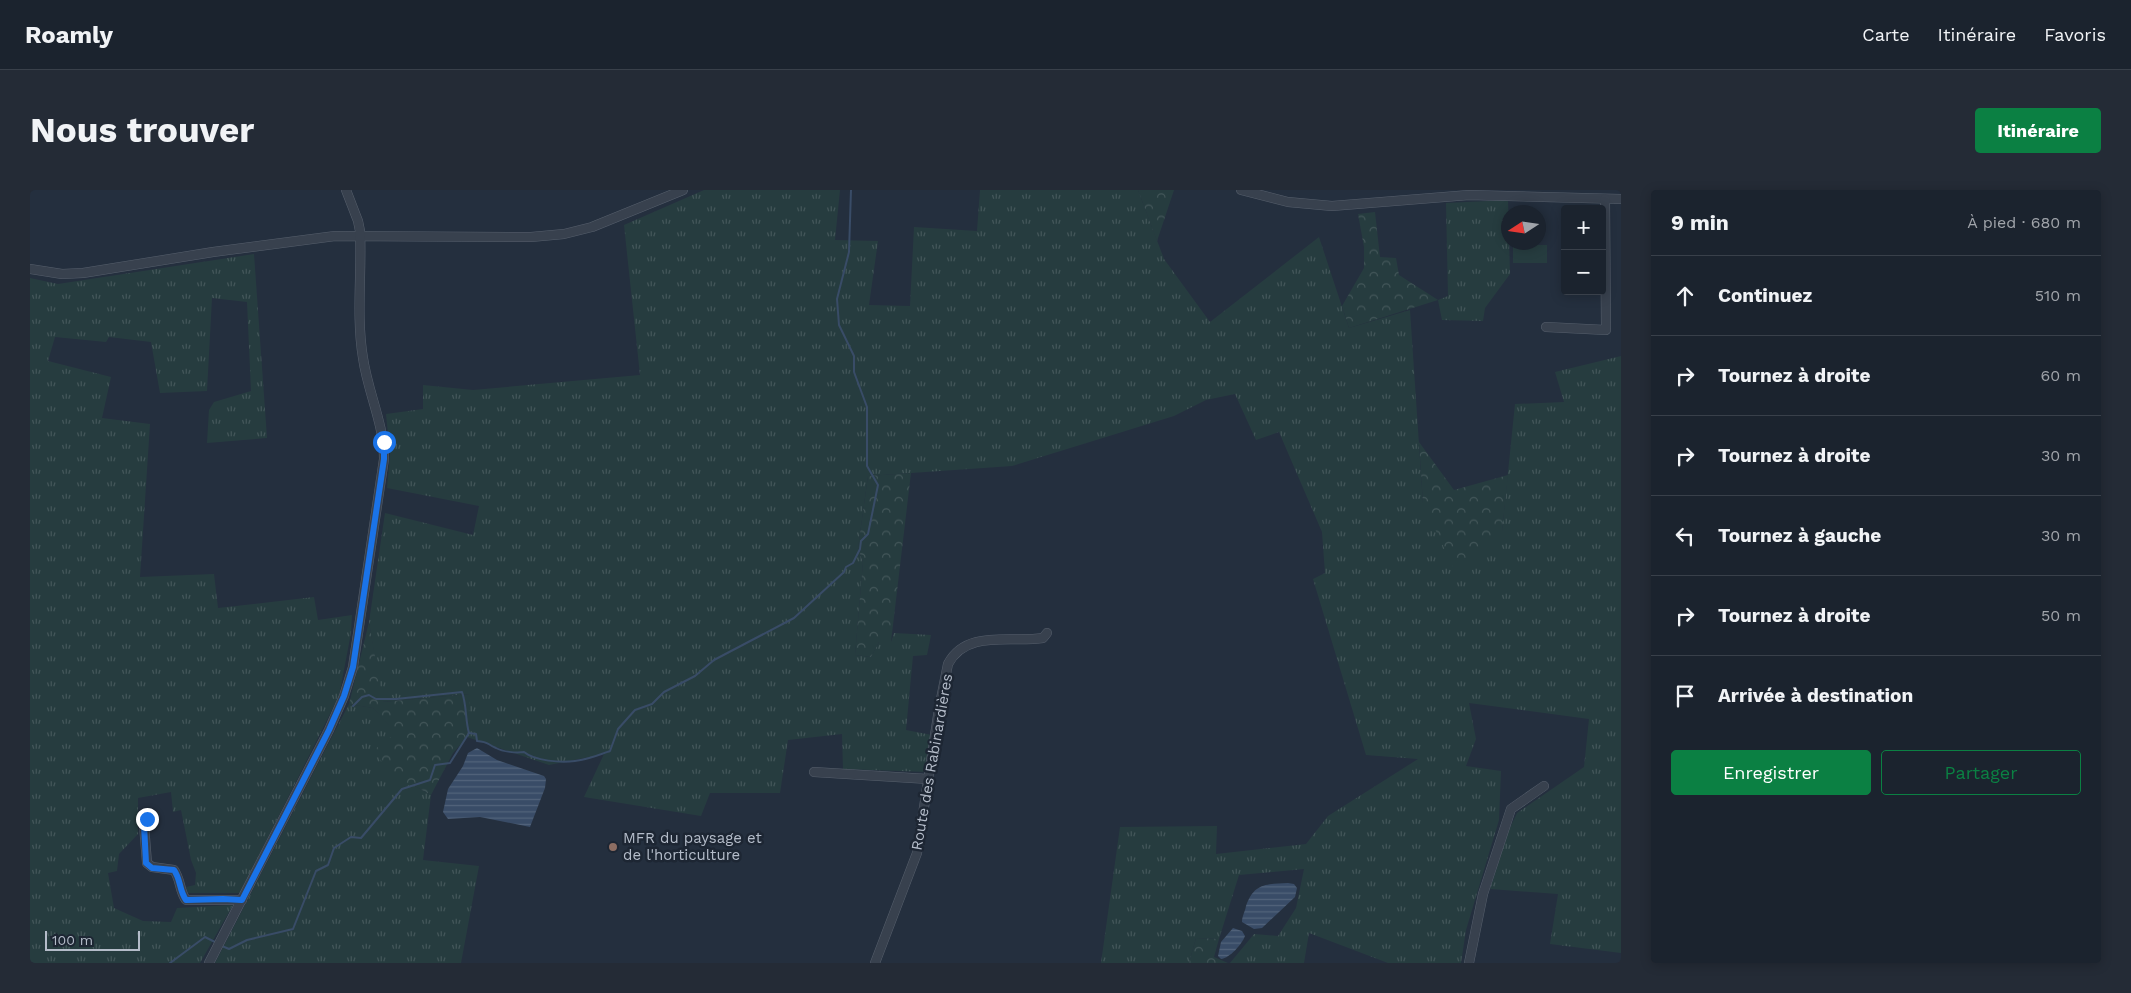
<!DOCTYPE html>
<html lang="fr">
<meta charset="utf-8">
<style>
:root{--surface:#1b232e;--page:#242b36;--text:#f1f3f6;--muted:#a0a4aa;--line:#39404a;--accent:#0b8043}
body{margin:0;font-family:"Work Sans",sans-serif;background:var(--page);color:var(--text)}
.controls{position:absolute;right:15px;top:15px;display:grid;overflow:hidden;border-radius:5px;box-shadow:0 2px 12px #0003}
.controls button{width:45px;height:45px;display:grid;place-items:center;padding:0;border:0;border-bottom:1px solid var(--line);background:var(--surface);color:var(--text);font:25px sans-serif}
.compass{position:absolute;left:1471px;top:15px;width:45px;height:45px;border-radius:50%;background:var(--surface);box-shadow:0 2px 12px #0003;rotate:258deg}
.scale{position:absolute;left:15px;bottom:12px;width:95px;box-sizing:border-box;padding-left:5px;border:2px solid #b4bcc9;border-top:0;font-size:14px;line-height:18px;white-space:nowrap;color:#b4bcc9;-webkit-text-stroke:4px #1d2633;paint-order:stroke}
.stop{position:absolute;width:15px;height:15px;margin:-11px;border:4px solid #1a73e8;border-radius:50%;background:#fff}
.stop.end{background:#1a73e8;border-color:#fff;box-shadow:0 1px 5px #0008}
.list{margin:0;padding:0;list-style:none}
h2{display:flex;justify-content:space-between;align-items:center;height:65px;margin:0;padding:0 20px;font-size:21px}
h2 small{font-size:16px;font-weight:400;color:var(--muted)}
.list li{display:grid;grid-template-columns:32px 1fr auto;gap:15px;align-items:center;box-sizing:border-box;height:80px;padding:0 20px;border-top:1px solid var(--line)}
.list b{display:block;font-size:19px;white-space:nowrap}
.list em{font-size:16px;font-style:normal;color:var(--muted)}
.actions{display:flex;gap:10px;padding:15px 20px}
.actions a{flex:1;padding:11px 0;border:1px solid var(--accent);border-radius:5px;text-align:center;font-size:18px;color:var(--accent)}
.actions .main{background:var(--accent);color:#fff}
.icon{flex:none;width:28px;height:28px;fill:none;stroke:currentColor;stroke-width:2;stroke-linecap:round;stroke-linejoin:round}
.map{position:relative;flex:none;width:1591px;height:773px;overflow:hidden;border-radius:5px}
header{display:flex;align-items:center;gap:30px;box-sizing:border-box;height:70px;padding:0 25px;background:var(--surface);border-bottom:1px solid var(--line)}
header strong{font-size:24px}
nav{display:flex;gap:28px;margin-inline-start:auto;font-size:18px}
.intro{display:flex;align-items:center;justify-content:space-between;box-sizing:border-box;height:120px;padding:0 30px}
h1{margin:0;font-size:35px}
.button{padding:12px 22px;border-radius:5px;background:var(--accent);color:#fff;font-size:18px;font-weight:700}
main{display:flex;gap:30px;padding:0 30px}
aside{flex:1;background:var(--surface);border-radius:5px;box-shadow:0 2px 12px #0003}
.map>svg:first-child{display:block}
.grass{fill:url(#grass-tufts)}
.forest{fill:url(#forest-crowns)}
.garden{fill:#263c3f}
.water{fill:url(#water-rules)}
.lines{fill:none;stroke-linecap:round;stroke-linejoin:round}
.stream{stroke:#394c67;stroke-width:2}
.minor-casing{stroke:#565f6c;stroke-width:10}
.minor{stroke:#38414e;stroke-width:9}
.route{stroke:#1a73e8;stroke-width:6}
.education-dot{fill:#8d6e63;stroke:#1d2633;stroke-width:2}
.labels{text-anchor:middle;stroke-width:5;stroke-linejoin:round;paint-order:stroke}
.street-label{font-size:15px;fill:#b4bcc9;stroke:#1d2633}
.poi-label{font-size:15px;fill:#b4bcc9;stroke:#1d2633;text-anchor:start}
</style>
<header>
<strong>Roamly</strong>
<nav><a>Carte</a><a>Itinéraire</a><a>Favoris</a></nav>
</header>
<div class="intro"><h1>Nous trouver</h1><a class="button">Itinéraire</a></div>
<main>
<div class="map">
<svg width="1591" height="773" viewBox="0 0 1591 773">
<defs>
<pattern id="grass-tufts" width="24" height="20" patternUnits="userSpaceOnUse" patternTransform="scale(1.25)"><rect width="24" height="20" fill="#263c3f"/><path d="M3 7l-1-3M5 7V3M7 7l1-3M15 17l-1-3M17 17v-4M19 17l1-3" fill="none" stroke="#435659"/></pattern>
<pattern id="forest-crowns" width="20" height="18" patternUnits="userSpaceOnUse" patternTransform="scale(1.25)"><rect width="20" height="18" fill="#263c3f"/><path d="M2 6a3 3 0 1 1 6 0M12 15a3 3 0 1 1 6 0" fill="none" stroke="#435659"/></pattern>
<pattern id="water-rules" width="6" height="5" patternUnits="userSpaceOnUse" patternTransform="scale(1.25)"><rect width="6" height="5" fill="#394c67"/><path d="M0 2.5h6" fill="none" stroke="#53647b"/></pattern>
</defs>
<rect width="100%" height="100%" fill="#242f3e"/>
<g class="grass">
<path d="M674,0H810L805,50L848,51L839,115L880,116L884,37L947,41L950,0H1108L1134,69L1180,132L1289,47L1319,138L1380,120L1393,314L1472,341L1485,214L1534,212L1525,182L1591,166V763L1520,754L1528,704L1460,699L1479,640L1487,623L1554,577L1559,529L1439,513L1446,549L1436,576L1471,581L1469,630L1436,740L1431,773H1358L1279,743L1274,773H1200L1224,744L1248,746L1266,718L1274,679L1209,685L1189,749L1166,748L1159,773H1071L1090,637L1187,636L1186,664L1276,654L1298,626L1388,569L1336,565L1283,389L1295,383L1292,342L1249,242L1226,250L1205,204L1176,210L1144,226L982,276L838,286L828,358L833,372L825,465L841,467L849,452H861L864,443L901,445L897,465L883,466L876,540L902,545L897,582L813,579L812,544L758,550L750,603H680L671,626L554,607L574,564L519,575L437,547L439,504L352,512L339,432L355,323L443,345L449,316L357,298L360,264L356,224L393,219V195L443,200L610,185L594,35Z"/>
<path d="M1478,10L1480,84L1455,118L1453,131L1412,130L1408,110L1418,106L1416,13Z"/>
<path d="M224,64L237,248L177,253L179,220L184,212L221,201L217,112L182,108L177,201L130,203L121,152L79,147L76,152L25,147L18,171L81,187L72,228L120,234L110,387L184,384L188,418L284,407L288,430L322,425L321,443L309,506L210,703H158L156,697L165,695L166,683L161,670L151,620L143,622L141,602L108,608V644L89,664L87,681L78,683L84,718L113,731L141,732L147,718L203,715L170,773H0V88L28,94Z"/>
<path d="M319,514L343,518L367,543L383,595L401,605L393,670L449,676L431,773H185Z"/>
</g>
<g class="forest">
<path d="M1108,0H1144L1127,51Z"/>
<path d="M1345,22L1350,67L1366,68L1369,85L1408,110L1319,138L1312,116L1334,78V57L1328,24Z"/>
<path d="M1389,252L1424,300L1478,285L1472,341L1427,385L1393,314Z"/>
<path d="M881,283L861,452H849L841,467L825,465L833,372L828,358L838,286Z"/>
<path d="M339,432L353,512L440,504L437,547L423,563L401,605L383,595L368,596L344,560L366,543L343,518L319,514Z"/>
<path d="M1166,748L1189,749L1184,767L1198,773H1159Z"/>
</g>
<rect class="garden" x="1483" y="55" width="34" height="18"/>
<g class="water">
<path d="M447,558L467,570L514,586L516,589L515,598L500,637L450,627L418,629L413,622L418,599L433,576L438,563Z"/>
<path d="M1258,693L1264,694L1267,698L1265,707L1232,738L1224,739L1212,732C1212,726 1215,722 1216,716C1224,693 1236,694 1258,693Z"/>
<path d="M1203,738L1212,741L1215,746C1212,754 1200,768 1191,769L1188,766L1191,752Z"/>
</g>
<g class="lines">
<g class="stream">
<path d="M439,543L446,544L447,551C460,552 456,554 466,558C473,562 486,563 494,562C505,571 531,573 545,571C556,570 569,565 580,561L588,539L605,520L622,514L634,502L665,486L684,470L764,428L814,382L816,377L823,373L830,359L831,351L838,344L848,295L837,276V217L824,182V166L809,135L807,109L819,62L821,0"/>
<path d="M192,756L199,759L217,750L263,739L286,681L298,675L304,658L321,647L331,648L372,599L400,590L405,575L420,573L439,543C435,529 437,516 432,502L366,509H346L339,505L332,507L323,516"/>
<path d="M140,773L175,747L185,752"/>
</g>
<g class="minor-casing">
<g id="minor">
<path d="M1211,0L1258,12L1302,16L1439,5L1591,9"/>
<path d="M0,79L32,84L53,83L183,62L305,46L501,47L534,44L562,37L653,0"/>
<path d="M1516,137L1576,140L1575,9"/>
<path d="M784,582L898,589"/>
<path d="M117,629L114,635L117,673L122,677L144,680C151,690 149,700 156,710H212"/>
<path d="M179,773L299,540L314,506L323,477L354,269C354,233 338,203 333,168C326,126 332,83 330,41L328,31L316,0"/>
<path d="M845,773L887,663L909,519L918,474C936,439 981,453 1013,448L1017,443"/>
<path d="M1439,773L1453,704L1481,619L1514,596"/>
</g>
</g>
<use href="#minor" class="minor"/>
</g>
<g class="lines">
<path class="route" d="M117,629L114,635L116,673L122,678L144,680C151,690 149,700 156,710L193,709L212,710L299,540L314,506L323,477L354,269V252"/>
</g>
<circle class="education-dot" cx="583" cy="657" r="5"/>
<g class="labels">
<g class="street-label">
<text transform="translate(902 572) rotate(-80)" y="5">Route des Rabinardières</text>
</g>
<g class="poi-label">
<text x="593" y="653">MFR du paysage et<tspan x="593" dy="17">de l'horticulture</tspan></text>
</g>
</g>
</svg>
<div class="controls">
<button>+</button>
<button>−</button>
</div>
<svg class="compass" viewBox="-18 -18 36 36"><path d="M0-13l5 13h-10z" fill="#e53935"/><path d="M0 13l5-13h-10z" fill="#a0a4aa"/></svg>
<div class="scale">100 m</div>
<div class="stop" style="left:354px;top:252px"></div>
<div class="stop end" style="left:117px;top:629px"></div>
</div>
<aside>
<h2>9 min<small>À pied · 680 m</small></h2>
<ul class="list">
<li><svg class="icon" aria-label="ahead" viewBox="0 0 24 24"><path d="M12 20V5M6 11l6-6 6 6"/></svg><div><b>Continuez</b></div><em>510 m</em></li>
<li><svg class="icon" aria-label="right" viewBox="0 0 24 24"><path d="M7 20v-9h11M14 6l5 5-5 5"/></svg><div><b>Tournez à droite</b></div><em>60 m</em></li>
<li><svg class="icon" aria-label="right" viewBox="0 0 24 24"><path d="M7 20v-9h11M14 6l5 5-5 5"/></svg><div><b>Tournez à droite</b></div><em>30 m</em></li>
<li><svg class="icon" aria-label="left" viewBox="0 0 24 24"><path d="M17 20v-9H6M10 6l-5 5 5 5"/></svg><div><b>Tournez à gauche</b></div><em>30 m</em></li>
<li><svg class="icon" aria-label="right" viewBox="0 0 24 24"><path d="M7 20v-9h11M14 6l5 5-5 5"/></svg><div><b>Tournez à droite</b></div><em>50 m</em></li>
<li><svg class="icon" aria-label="arrive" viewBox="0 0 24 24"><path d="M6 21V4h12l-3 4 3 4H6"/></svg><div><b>Arrivée à destination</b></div></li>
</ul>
<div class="actions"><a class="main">Enregistrer</a><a>Partager</a></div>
</aside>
</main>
